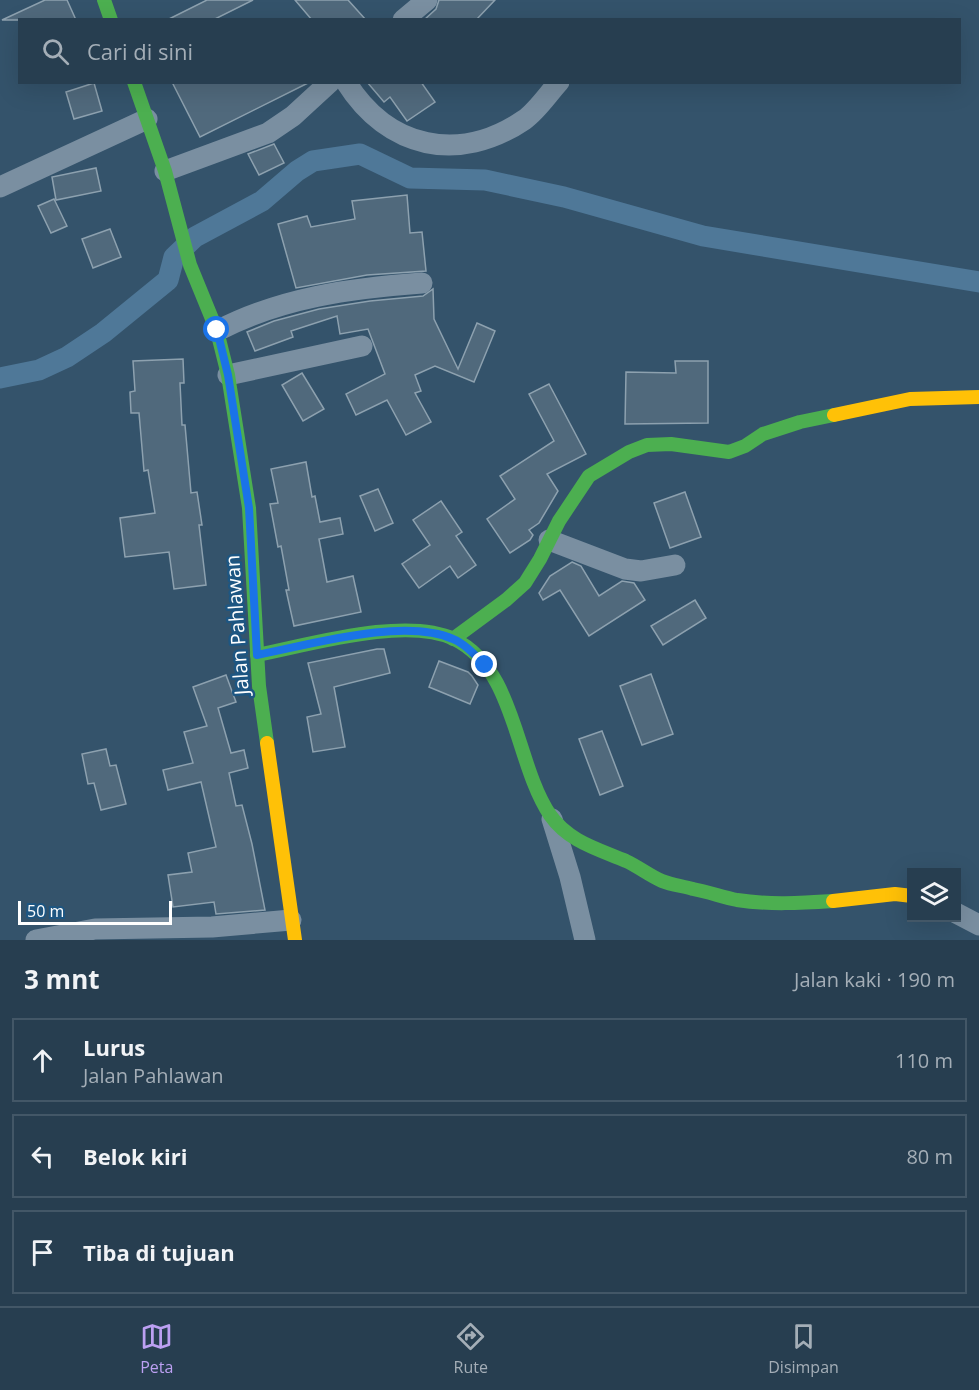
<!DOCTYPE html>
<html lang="id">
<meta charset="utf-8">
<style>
:root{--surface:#273e50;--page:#33495a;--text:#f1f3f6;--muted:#a4aeb7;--line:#435767;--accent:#bca0f2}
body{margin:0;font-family:"Open Sans",sans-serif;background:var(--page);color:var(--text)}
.controls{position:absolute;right:18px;bottom:18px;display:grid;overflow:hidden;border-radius:0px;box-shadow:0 6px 24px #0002}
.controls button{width:54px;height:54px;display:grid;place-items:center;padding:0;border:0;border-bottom:2px solid var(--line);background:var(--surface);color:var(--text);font:30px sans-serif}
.scale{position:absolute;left:18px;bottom:15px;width:154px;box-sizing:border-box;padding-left:6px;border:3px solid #fff;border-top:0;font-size:16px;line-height:21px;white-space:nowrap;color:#fff;-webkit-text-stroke:4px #1d5682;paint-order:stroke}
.stop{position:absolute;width:18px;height:18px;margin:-14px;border:4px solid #1a73e8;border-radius:50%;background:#fff}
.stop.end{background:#1a73e8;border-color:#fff;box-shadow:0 2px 6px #0008}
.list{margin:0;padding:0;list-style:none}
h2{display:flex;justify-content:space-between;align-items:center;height:78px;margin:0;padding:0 24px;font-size:26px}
h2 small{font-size:20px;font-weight:400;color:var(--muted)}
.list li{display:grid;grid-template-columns:39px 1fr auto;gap:18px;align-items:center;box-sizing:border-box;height:84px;margin:0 12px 12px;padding:0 12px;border:2px solid var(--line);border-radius:0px}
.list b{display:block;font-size:22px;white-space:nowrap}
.list p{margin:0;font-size:20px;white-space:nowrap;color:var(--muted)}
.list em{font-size:20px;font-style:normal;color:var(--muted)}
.icon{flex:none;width:33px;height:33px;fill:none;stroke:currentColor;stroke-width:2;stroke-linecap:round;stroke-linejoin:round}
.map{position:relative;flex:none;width:979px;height:940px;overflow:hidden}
.search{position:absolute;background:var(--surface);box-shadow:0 6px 24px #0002;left:18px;right:18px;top:18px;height:66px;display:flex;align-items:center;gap:15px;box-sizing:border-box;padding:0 21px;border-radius:0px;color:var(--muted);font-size:22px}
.sheet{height:366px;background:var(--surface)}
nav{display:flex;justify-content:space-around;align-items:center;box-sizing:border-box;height:84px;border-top:2px solid var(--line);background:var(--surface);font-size:16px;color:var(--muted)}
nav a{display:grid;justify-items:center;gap:3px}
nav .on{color:var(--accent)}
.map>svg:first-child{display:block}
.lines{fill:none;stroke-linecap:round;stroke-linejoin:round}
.canal{stroke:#4f7898;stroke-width:21}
.building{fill:#50697c;stroke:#8da1af;stroke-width:1.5}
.street{stroke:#7a8fa1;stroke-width:21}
.fast{stroke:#4caf50;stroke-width:14}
.slow{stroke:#ffc107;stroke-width:14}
.route{stroke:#1a73e8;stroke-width:8}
.labels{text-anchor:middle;stroke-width:5;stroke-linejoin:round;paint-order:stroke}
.street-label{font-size:20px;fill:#fff;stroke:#1d5682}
</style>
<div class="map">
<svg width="979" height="940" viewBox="0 0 979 940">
<rect width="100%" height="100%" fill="#34536b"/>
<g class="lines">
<path class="canal" d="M0,378L39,370L67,357L103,333L168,280L174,257L195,237L262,201L297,171L313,161L360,154L410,178L485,180L564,197L703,236L979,282"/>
</g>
<g class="building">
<path d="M45,0H67L76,20H2Z"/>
<path d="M207,0H253L213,20H167Z"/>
<path d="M295,0H348L366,20H312Z"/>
<path d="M439,0H495L476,20H424L436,9Z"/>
<path d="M172,82H310L200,137Z"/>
<path d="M367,82H421L435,102L407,121L390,97L384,102Z"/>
<path d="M94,83L102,111L74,119L66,92Z"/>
<path d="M274,144L284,163L259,175L248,154Z"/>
<path d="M96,168L101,191L56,200L52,177Z"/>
<path d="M407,195L410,233L422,232L426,271L367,275L296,288L278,224L307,216L311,227L355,219L352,201Z"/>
<path d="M54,199L67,226L51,233L38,206Z"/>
<path d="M110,229L121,257L93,268L82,239Z"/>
<path d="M433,289L434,319L458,369L477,323L495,331L474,382L435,366L415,375L421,391L415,393L431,422L406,435L387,400L356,415L346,394L385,374L368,329L340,334L337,316L291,331L293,337L255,351L247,332L274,321L319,309L370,301L423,296Z"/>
<path d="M183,359L184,383H180L182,425H185L191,493L197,492L202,525H199L206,585L174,589L169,552L125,557L120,518L155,513L148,470L144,471L139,413H131L130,392L135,391L133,361Z"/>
<path d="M675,361H708V423L625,424L626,372L676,373Z"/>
<path d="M302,373L324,409L303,421L282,385Z"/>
<path d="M549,384L586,454L547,474L558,491L539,523L529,530L533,535L530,540L510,553L487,519L515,499L500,476L554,441L529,394Z"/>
<path d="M306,462L312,497L315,496L320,522L340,518L343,534L319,539L327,582L353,576L361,612L294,626L286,590H289L281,546L278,547L270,504L278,503L271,469Z"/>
<path d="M378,489L393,523L375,531L360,496Z"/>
<path d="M685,492L701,537L670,548L654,503Z"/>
<path d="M441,501L462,532L456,536L476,565L458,578L450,566L419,588L402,564L430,545L413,520Z"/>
<path d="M572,562L581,566L599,596L622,581L634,583L645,600L589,636L560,590L543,600L539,593L550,576Z"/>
<path d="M695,600L706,618L663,645L651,626Z"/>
<path d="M377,649H384L390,673L334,687L345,747L313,752L307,717L321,714L308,663Z"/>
<path d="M439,661L468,672L472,676L478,685L470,704L429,687Z"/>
<path d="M651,674L673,734L642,745L620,686Z"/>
<path d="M226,675L236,702L218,708L231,753L244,750L248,768L229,773L236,806L242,805L252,844L265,910L216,914L214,902L173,907L168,875L192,872L188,853L216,847L201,782L168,790L163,770L193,763L184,732L207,726L193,687Z"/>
<path d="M602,731L623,786L600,795L579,739Z"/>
<path d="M106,749L110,766L116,765L126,804L101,810L94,783L88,784L82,754Z"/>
</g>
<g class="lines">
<g class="street">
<path d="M403,20L427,0"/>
<path d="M346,82C388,149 459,164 524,120C537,111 548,94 559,82"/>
<path d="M165,171L268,133L293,116L330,82"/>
<path d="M0,187L147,119"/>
<path d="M217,331C280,298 351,288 422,283"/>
<path d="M228,375L362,346"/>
<path d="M549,540L625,569L641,571L675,565"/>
<path d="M552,819L570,877L585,940"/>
<path d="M956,913L979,925"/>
<path d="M36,940L95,929L212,927L291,920"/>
</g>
<g class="fast">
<path d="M104,0L111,20"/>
<path d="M134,82L165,171L190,265L217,331L228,375L249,508L259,686L267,743"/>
<path d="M453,639L506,600L525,583L540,559L559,521L589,476L629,452L647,445L671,444L729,452L745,446L763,434L800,422L834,415"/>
<path d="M257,655C309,645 405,616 454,639C516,669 515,763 550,815C569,842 598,849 626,861C639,867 650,876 662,881C672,885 683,886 693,889C708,892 723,897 737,900C768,905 802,903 833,901"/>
</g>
<g class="slow">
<path d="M834,415L910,399L979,397"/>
<path d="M267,743L295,940"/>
<path d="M833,901L895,894L912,896"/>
</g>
</g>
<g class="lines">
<path class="route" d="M217,330L228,375L249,508L257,655C309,645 404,617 453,639C465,644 475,655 485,665"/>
</g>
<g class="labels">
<g class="street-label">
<text transform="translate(237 625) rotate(-94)" y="7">Jalan Pahlawan</text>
</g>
</g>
</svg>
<div class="controls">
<button><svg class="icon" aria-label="layers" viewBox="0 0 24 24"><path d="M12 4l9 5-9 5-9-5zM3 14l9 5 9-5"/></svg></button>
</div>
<div class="scale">50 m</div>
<div class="stop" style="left:217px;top:330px"></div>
<div class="stop end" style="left:485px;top:665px"></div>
<div class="search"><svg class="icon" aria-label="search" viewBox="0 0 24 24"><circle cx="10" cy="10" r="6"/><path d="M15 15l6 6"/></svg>Cari di sini</div>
</div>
<section class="sheet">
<h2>3 mnt<small>Jalan kaki · 190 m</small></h2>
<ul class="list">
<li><svg class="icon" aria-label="ahead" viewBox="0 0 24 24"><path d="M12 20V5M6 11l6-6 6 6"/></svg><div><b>Lurus</b><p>Jalan Pahlawan</p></div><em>110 m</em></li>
<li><svg class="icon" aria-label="left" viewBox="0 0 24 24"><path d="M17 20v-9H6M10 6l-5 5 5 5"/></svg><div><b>Belok kiri</b></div><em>80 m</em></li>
<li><svg class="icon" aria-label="arrive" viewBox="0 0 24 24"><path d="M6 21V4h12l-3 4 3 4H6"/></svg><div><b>Tiba di tujuan</b></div></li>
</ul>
</section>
<nav>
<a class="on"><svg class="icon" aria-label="map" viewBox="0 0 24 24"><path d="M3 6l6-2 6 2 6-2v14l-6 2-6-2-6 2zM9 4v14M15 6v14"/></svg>Peta</a>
<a><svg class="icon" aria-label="directions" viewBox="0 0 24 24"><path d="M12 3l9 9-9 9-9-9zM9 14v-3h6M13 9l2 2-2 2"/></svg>Rute</a>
<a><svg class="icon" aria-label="saved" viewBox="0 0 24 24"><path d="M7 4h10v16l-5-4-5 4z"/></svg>Disimpan</a>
</nav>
